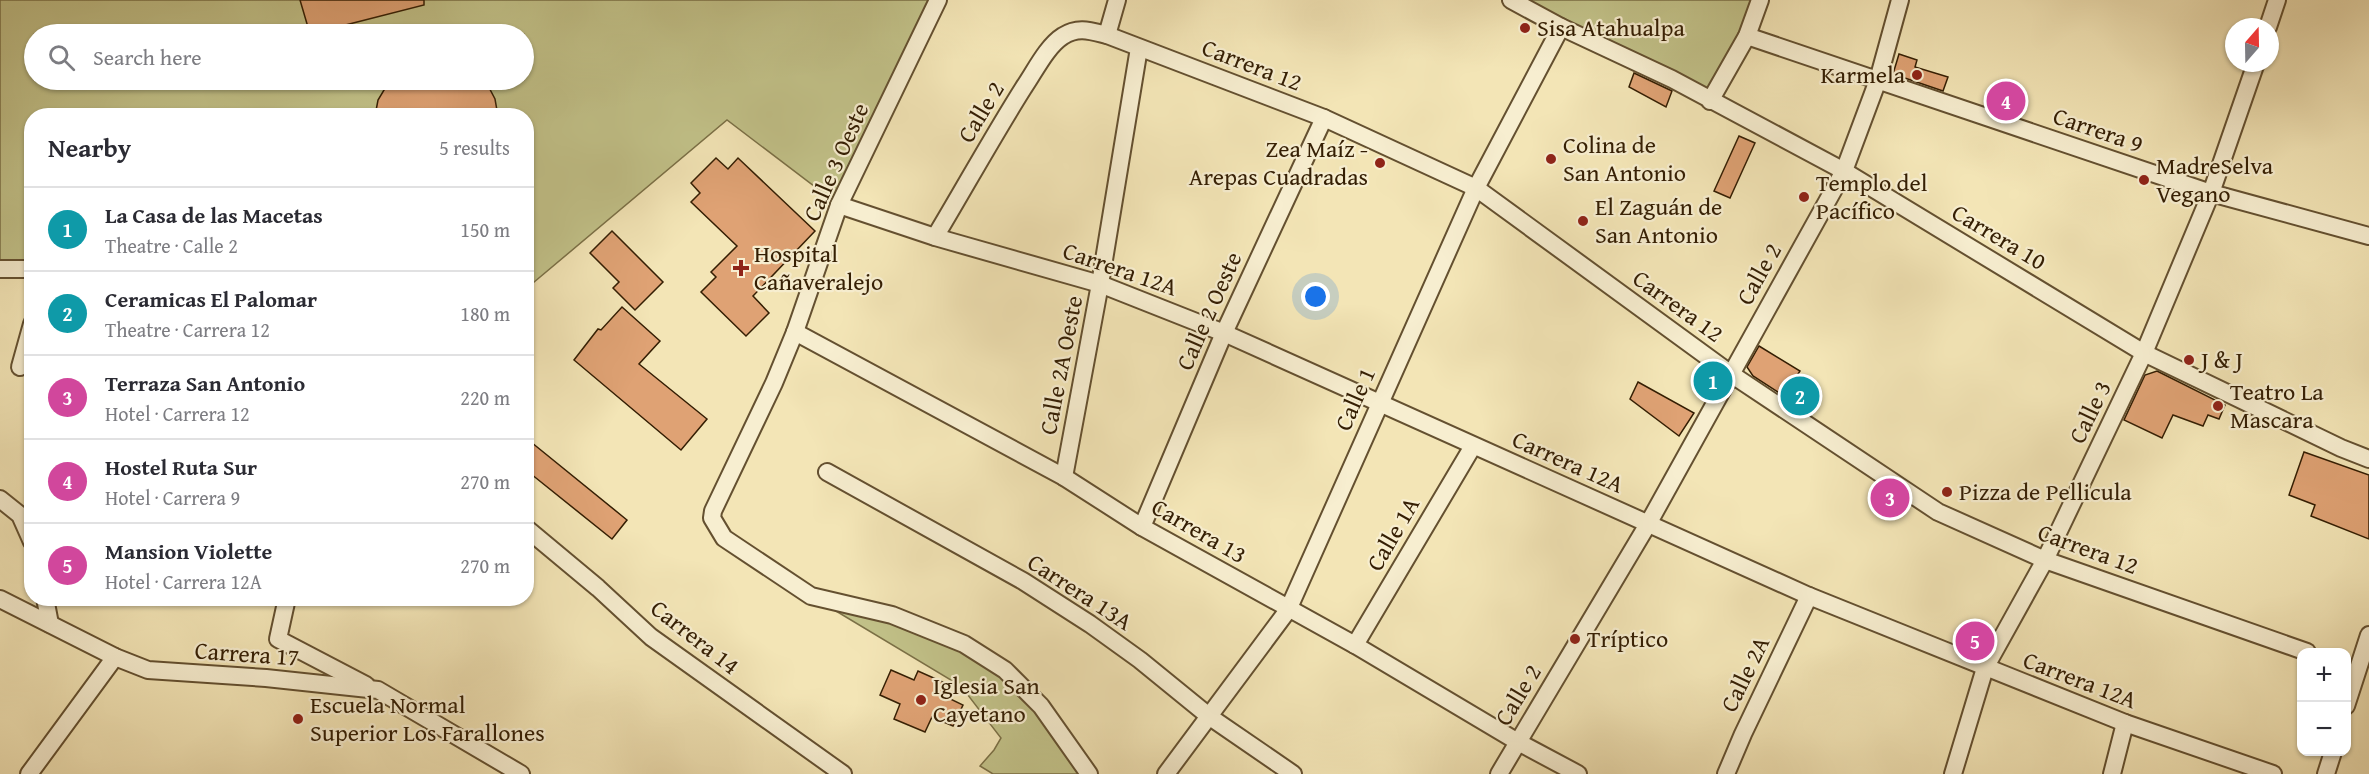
<!DOCTYPE html>
<meta charset="utf-8">
<style>
:root{--surface:#fff;--page:#f2f2f3;--text:#2b2b33;--muted:#7c7c81;--line:#e1e1e2;--accent:#8f2418}
body{margin:0;font-family:"Gentium Book Plus",serif;background:var(--page);color:var(--text)}
.controls{position:absolute;right:18px;bottom:18px;display:grid;overflow:hidden;border-radius:12px;box-shadow:0 2px 4px #0004}
.controls button{width:54px;height:54px;display:grid;place-items:center;padding:0;border:0;border-bottom:2px solid var(--line);background:var(--surface);color:var(--text);font:30px sans-serif}
.compass{position:absolute;left:2225px;top:18px;width:54px;height:54px;border-radius:50%;background:var(--surface);box-shadow:0 2px 4px #0004;rotate:20deg}
.you{position:absolute;left:1316px;top:297px;width:21px;height:21px;margin:-15px;border:4px solid #fff;border-radius:50%;background:#1a73e8;box-shadow:0 0 0 9px #1a73e833}
.badge{display:grid;place-items:center;width:39px;height:39px;border-radius:50%;background:var(--accent);color:#fff;font-size:20px;font-weight:700}
.pin{position:absolute;translate:-50% -50%;border:3px solid #fff;box-shadow:0 2px 6px #0006}
.list{margin:0;padding:0;list-style:none}
h2{display:flex;justify-content:space-between;align-items:center;height:78px;margin:0;padding:0 24px;font-size:26px}
h2 small{font-size:20px;font-weight:400;color:var(--muted)}
.list li{display:grid;grid-template-columns:39px 1fr auto;gap:18px;align-items:center;box-sizing:border-box;height:84px;padding:0 24px;border-top:2px solid var(--line)}
.list b{display:block;font-size:22px;white-space:nowrap}
.list p{margin:0;font-size:20px;white-space:nowrap;color:var(--muted)}
.list em{font-size:20px;font-style:normal;color:var(--muted)}
.icon{flex:none;width:33px;height:33px;fill:none;stroke:currentColor;stroke-width:2;stroke-linecap:round;stroke-linejoin:round}
.map{position:relative;flex:none;width:2369px;height:774px;overflow:hidden}
.search{position:absolute;background:var(--surface);box-shadow:0 2px 4px #0004;left:24px;top:24px;width:510px;height:66px;display:flex;align-items:center;gap:15px;box-sizing:border-box;padding:0 21px;border-radius:33px;color:var(--muted);font-size:22px}
.panel{position:absolute;background:var(--surface);box-shadow:0 2px 4px #0004;left:24px;top:108px;width:510px;height:498px;border-radius:24px}
.map>svg:first-child{display:block}
.green{fill:#c2c289;stroke:#7b7046;stroke-width:1.5;fill-rule:evenodd}
.building{fill:#dfa274;stroke:#341e03;stroke-width:1.5}
.lines{fill:none;stroke-linecap:round;stroke-linejoin:round}
.minor-casing{stroke:#645030;stroke-width:20}
.minor{stroke:#f7eed0;stroke-width:16}
.poi-dot{fill:#8f2418;stroke:#f7eed0;stroke-width:2}
.labels{text-anchor:middle;stroke-width:4.5;stroke-linejoin:round;paint-order:stroke}
.poi-label{font-size:24px;fill:#341e03;stroke:#f7eed0;text-anchor:start}
.street-label{font-size:24px;fill:#341e03;stroke:#f7eed0}
</style>
<div class="map">
<svg width="2369" height="774" viewBox="0 0 2369 774">
<rect width="100%" height="100%" fill="#f3e5b6"/>
<filter id="stains"><feTurbulence type="fractalNoise" baseFrequency=".00333" numOctaves="4"/><feColorMatrix values="0 0 0 0 .2 0 0 0 0 .09 0 0 0 0 .02 0 0 0 .5 -.17"/></filter>
<radialGradient id="worn" r=".72"><stop offset=".6" stop-color="#630" stop-opacity="0"/><stop offset="1" stop-color="#630" stop-opacity=".3"/></radialGradient>
<g class="green">
<path d="M0,0H938L839,205L727,120L527,288L526,116H32L31,269H0ZM34,34H524V80H34Z"/>
<path d="M1511,0H1760L1710,101Z"/>
<path d="M811,596L892,615L1005,670L1089,774H993L980,766L994,750L1001,738L961,686Z"/>
</g>
<g class="building">
<path d="M300,0H424V5L310,34Z"/>
<path d="M1899,54L1917,60L1915,67L1948,77L1943,91L1893,74Z"/>
<path d="M1634,73L1672,91L1666,107L1629,87Z"/>
<path d="M390,80H485L495,99L498,116H375L378,100Z"/>
<path d="M1739,136L1755,143L1730,198L1714,191Z"/>
<path d="M716,158L728,169L738,158L815,231L753,296L769,313L746,336L701,292L716,277L711,272L737,246L691,202L700,193L691,183Z"/>
<path d="M612,231L663,282L635,310L613,288L619,282L590,253Z"/>
<path d="M622,307L660,341L639,364L707,419L681,450L574,360L598,329L601,330Z"/>
<path d="M1759,346L1800,371L1784,396L1753,376L1747,367Z"/>
<path d="M2157,371L2225,405L2219,419L2208,415L2203,426L2173,415L2162,438L2124,420L2145,375Z"/>
<path d="M1638,382L1694,413L1679,436L1630,399Z"/>
<path d="M526,438L627,520L612,539L526,470Z"/>
<path d="M2304,452L2369,475V539L2311,516L2315,505L2289,495Z"/>
<path d="M891,670L914,680L918,671L947,684L942,695L963,705L953,726L932,717L925,732L894,719L900,704L880,695Z"/>
</g>
<g class="lines">
<g class="minor-casing">
<g id="minor">
<path d="M938,0L839,205L795,332L774,383L713,511L712,518L724,538L811,596L892,615L964,644L1005,670L1041,706L1089,774"/>
<path d="M1511,0L1561,27L1672,79L1844,171L2144,353L2341,448L2369,459"/>
<path d="M2268,27L2277,0"/>
<path d="M1107,35L1117,0"/>
<path d="M1747,36L2211,193L2369,236"/>
<path d="M1710,101L1747,36L1760,0"/>
<path d="M839,205L935,237L1100,284L1224,333L1809,596L2125,723L2273,774"/>
<path d="M935,237C965,187 993,136 1024,87C1035,71 1047,46 1063,36C1078,26 1091,31 1107,35L1324,118L1476,188L1731,374L1938,512L2045,560L2307,652"/>
<path d="M0,269H32"/>
<path d="M795,332L1064,477L1142,527L1355,645L1518,742L1578,774"/>
<path d="M20,367L32,324"/>
<path d="M827,472L1023,581L1090,624L1140,660L1210,717L1293,774"/>
<path d="M1064,477L1100,284L1139,48"/>
<path d="M0,499L20,515L32,542"/>
<path d="M1142,527L1224,333L1324,118"/>
<path d="M526,528L598,588L651,637L843,774"/>
<path d="M45,598L50,624"/>
<path d="M287,598L278,639L366,685"/>
<path d="M0,599L115,657L148,670L266,678L378,690L521,774"/>
<path d="M1355,645L1473,446"/>
<path d="M2346,706L2369,635"/>
<path d="M29,774L115,657"/>
<path d="M1166,774L1288,610L1476,188L1561,27"/>
<path d="M1499,774L1648,524L1844,171L1878,80L1900,0"/>
<path d="M1726,774L1743,734L1809,596"/>
<path d="M1953,774L1985,668L2045,560L2144,353L2211,193L2256,63"/>
<path d="M2112,774L2125,723"/>
<path d="M2326,774L2333,752"/>
</g>
</g>
<use href="#minor" class="minor"/>
</g>
<g class="poi-dot">
<circle cx="1525" cy="28" r="6"/>
<circle cx="1917" cy="75" r="6"/>
<circle cx="1551" cy="159" r="6"/>
<circle cx="1380" cy="163" r="6"/>
<circle cx="2144" cy="180" r="6"/>
<circle cx="1804" cy="197" r="6"/>
<circle cx="1583" cy="221" r="6"/>
<path d="M738 259h6v6h6v6h-6v6h-6v-6h-6v-6h6z"/>
<circle cx="2189" cy="360" r="6"/>
<circle cx="2218" cy="406" r="6"/>
<circle cx="1947" cy="492" r="6"/>
<circle cx="1575" cy="639" r="6"/>
<circle cx="921" cy="700" r="6"/>
<circle cx="298" cy="719" r="6"/>
</g>
<g class="labels">
<g class="poi-label">
<text x="1537" y="36">Sisa Atahualpa</text>
<text x="1905" y="83" text-anchor="end">Karmela</text>
<text x="1563" y="153">Colina de<tspan x="1563" dy="28">San Antonio</tspan></text>
<text x="1368" y="157" text-anchor="end">Zea Maíz -<tspan x="1368" dy="28">Arepas Cuadradas</tspan></text>
<text x="2156" y="174">MadreSelva<tspan x="2156" dy="28">Vegano</tspan></text>
<text x="1816" y="191">Templo del<tspan x="1816" dy="28">Pacífico</tspan></text>
<text x="1595" y="215">El Zaguán de<tspan x="1595" dy="28">San Antonio</tspan></text>
<text x="754" y="262">Hospital<tspan x="754" dy="28">Cañaveralejo</tspan></text>
<text x="2201" y="368">J &amp; J</text>
<text x="2230" y="400">Teatro La<tspan x="2230" dy="28">Mascara</tspan></text>
<text x="1959" y="500">Pizza de Pellicula</text>
<text x="1587" y="647">Tríptico</text>
<text x="933" y="694">Iglesia San<tspan x="933" dy="28">Cayetano</tspan></text>
<text x="310" y="713">Escuela Normal<tspan x="310" dy="28">Superior Los Farallones</tspan></text>
</g>
<g class="street-label">
<text transform="translate(1252 65) rotate(21)" y="8">Carrera 12</text>
<text transform="translate(981 112) rotate(-59)" y="8">Calle 2</text>
<text transform="translate(2098 130) rotate(19)" y="8">Carrera 9</text>
<text transform="translate(836 162) rotate(-66)" y="8">Calle 3 Oeste</text>
<text transform="translate(1999 237) rotate(31)" y="8">Carrera 10</text>
<text transform="translate(1120 269) rotate(19)" y="8">Carrera 12A</text>
<text transform="translate(1759 274) rotate(-61)" y="8">Calle 2</text>
<text transform="translate(1678 306) rotate(36)" y="8">Carrera 12</text>
<text transform="translate(1209 311) rotate(-66)" y="8">Calle 2 Oeste</text>
<text transform="translate(1061 365) rotate(-79)" y="8">Calle 2A Oeste</text>
<text transform="translate(1355 399) rotate(-66)" y="8">Calle 1</text>
<text transform="translate(2090 412) rotate(-64)" y="8">Calle 3</text>
<text transform="translate(1568 462) rotate(24)" y="8">Carrera 12A</text>
<text transform="translate(1199 531) rotate(30)" y="8">Carrera 13</text>
<text transform="translate(1393 534) rotate(-60)" y="8">Calle 1A</text>
<text transform="translate(2088 549) rotate(20)" y="8">Carrera 12</text>
<text transform="translate(1080 592) rotate(33)" y="8">Carrera 13A</text>
<text transform="translate(695 637) rotate(38)" y="8">Carrera 14</text>
<text transform="translate(247 654) rotate(4)" y="8">Carrera 17</text>
<text transform="translate(1745 674) rotate(-64)" y="8">Calle 2A</text>
<text transform="translate(2080 680) rotate(21)" y="8">Carrera 12A</text>
<text transform="translate(1518 695) rotate(-59)" y="8">Calle 2</text>
</g>
</g>
<rect width="100%" height="100%" filter="url(#stains)"/>
<rect width="100%" height="100%" fill="url(#worn)"/>
</svg>
<div class="controls">
<button>+</button>
<button>−</button>
</div>
<svg class="compass" viewBox="-18 -18 36 36"><path d="M0-13l5 13h-10z" fill="#e53935"/><path d="M0 13l5-13h-10z" fill="#7c7c81"/></svg>
<div class="you"></div>
<div class="pin badge" style="left:1713px;top:381px;background:#0f9aa8">1</div>
<div class="pin badge" style="left:1800px;top:396px;background:#0f9aa8">2</div>
<div class="pin badge" style="left:1890px;top:498px;background:#d1479c">3</div>
<div class="pin badge" style="left:2006px;top:101px;background:#d1479c">4</div>
<div class="pin badge" style="left:1975px;top:641px;background:#d1479c">5</div>
<div class="search"><svg class="icon" aria-label="search" viewBox="0 0 24 24"><circle cx="10" cy="10" r="6"/><path d="M15 15l6 6"/></svg>Search here</div>
<section class="panel">
<h2>Nearby<small>5 results</small></h2>
<ul class="list">
<li><span class="badge" style="background:#0f9aa8">1</span><div><b>La Casa de las Macetas</b><p>Theatre · Calle 2</p></div><em>150 m</em></li>
<li><span class="badge" style="background:#0f9aa8">2</span><div><b>Ceramicas El Palomar</b><p>Theatre · Carrera 12</p></div><em>180 m</em></li>
<li><span class="badge" style="background:#d1479c">3</span><div><b>Terraza San Antonio</b><p>Hotel · Carrera 12</p></div><em>220 m</em></li>
<li><span class="badge" style="background:#d1479c">4</span><div><b>Hostel Ruta Sur</b><p>Hotel · Carrera 9</p></div><em>270 m</em></li>
<li><span class="badge" style="background:#d1479c">5</span><div><b>Mansion Violette</b><p>Hotel · Carrera 12A</p></div><em>270 m</em></li>
</ul>
</section>
</div>
